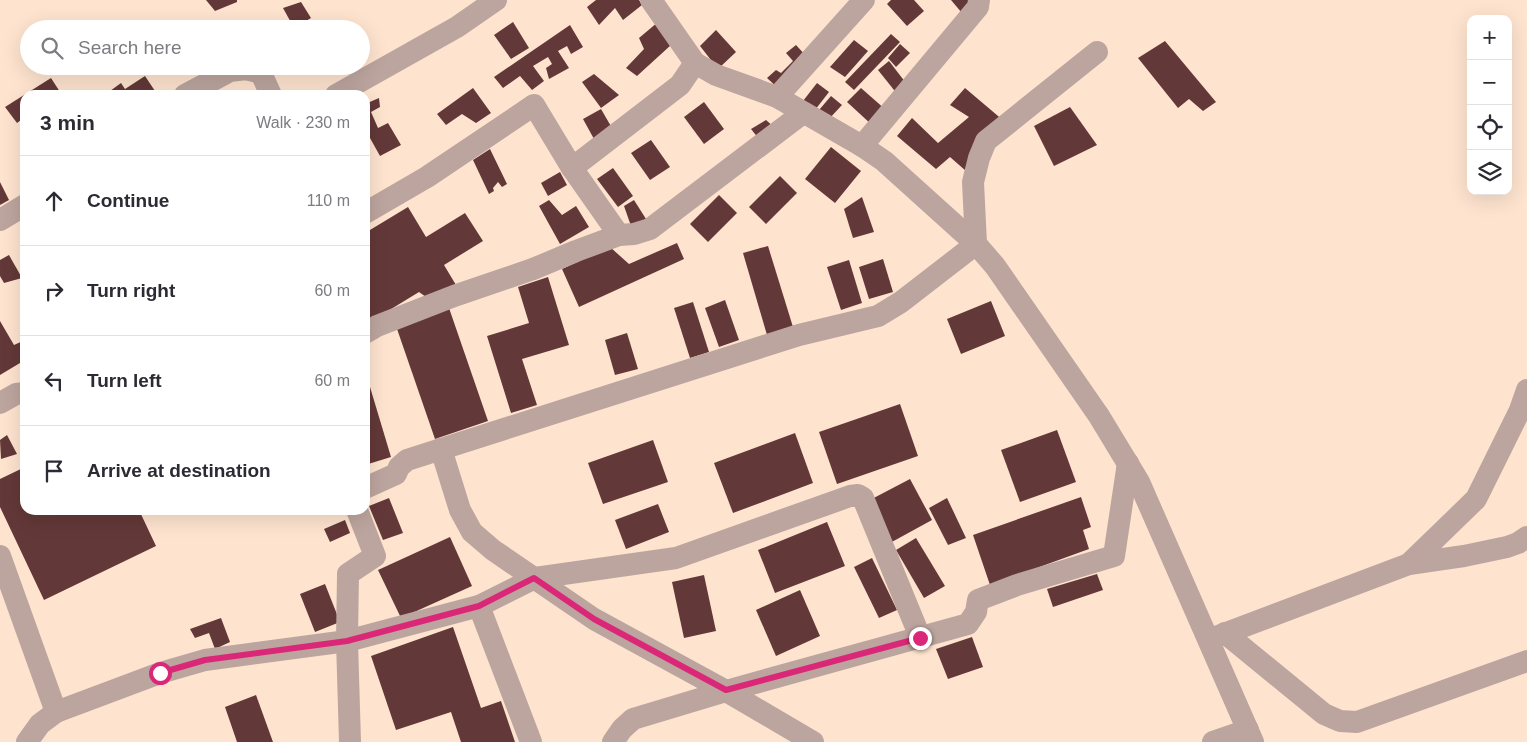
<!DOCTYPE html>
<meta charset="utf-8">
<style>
:root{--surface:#fff;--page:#f7f7f7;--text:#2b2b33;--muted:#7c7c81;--line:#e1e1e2}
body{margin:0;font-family:Helvetica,sans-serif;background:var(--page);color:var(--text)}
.controls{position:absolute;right:15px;top:15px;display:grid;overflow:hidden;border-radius:10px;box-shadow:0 5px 20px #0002}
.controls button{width:45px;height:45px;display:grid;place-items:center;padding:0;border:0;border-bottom:1px solid var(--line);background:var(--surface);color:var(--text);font:25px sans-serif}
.stop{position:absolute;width:15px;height:15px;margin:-11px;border:4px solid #db2777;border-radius:50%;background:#fff}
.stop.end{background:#db2777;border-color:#fff;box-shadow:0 1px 5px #0008}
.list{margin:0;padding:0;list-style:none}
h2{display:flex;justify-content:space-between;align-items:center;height:65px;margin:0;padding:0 20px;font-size:21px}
h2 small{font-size:16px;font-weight:400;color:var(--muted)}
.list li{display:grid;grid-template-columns:32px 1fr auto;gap:15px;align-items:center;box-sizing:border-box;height:90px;padding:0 20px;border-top:1px solid var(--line)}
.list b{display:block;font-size:19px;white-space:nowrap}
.list em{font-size:16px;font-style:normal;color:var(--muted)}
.icon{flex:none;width:28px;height:28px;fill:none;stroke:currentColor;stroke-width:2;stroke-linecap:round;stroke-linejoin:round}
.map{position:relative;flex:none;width:1527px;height:742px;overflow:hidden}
.search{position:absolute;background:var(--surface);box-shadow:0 5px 20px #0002;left:20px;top:20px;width:350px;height:55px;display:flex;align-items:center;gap:12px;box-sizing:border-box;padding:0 18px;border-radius:28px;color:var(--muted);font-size:19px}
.panel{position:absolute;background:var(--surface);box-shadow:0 5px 20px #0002;left:20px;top:90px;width:350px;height:425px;border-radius:15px}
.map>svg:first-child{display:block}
.building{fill:#633838}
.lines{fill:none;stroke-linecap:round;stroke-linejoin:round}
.street{stroke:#bca59e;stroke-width:22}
.route{stroke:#db2777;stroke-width:6}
</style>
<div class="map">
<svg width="1527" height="742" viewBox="0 0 1527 742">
<rect width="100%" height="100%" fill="#fee4cf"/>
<g class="building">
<path d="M206,0H237V2L215,11Z"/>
<path d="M596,0H639L642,5L623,20L615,8L599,25L587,7Z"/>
<path d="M891,0H914L924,11L907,26L887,4Z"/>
<path d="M951,0H974L967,19Z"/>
<path d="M301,2L311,18L294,28L283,8Z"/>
<path d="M271,20L275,29H259Z"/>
<path d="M513,22L529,48L511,59L494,35Z"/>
<path d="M658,22L671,45L637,76L626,68L644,49L639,38Z"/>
<path d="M570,25L583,47L571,54L567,46L558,51L569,68L549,79L546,68L552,64L548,57L533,66L544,81L532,90L520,76L503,88L494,77Z"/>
<path d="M716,30L736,52L718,69L700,46Z"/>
<path d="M891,34L900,42L854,90L845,82Z"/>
<path d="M854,40L868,51L845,77L830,67Z"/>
<path d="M1165,41L1216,102L1203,111L1189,99L1178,108L1138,58Z"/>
<path d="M900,44L910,53L896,67L888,58Z"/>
<path d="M796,45L808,58L779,89L767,78L776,70L781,73L793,61L786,53Z"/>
<path d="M889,61L909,87L898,95L878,70Z"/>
<path d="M202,66H225L210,77Z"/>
<path d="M594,74L619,95L601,108L582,82Z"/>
<path d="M145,76L157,94L156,95H113L110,91L121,83L125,89Z"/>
<path d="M51,78L62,95H25V117L17,123L5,107Z"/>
<path d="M817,83L829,92L815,110L803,101Z"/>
<path d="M473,88L491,113L476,123L462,114L446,125L437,114Z"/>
<path d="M861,88L886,110L872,125L847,102Z"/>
<path d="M965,88L1011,127L966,171L950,157L936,169L897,136L912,118L938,143L969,117L950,105Z"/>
<path d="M831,96L842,105L829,119L819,110Z"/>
<path d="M379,98L380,107L371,112L378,128L388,123L401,145L380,156L365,129V104Z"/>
<path d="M704,102L724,129L704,144L684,117Z"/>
<path d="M1070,107L1097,145L1054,166L1034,126Z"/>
<path d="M601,109L612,128L594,139L583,119Z"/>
<path d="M766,120L775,128L759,139L751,129Z"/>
<path d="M651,140L670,167L650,180L631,153Z"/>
<path d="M831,147L861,171L835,203L805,179Z"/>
<path d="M490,149L507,184L502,187L498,182L493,188L494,191L489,194L473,160Z"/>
<path d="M613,168L633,196L618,207L597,179Z"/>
<path d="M560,172L567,185L548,196L541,183Z"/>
<path d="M780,176L797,193L766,224L749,207Z"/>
<path d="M0,182L9,200L0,205Z"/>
<path d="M719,195L737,213L708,242L690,224Z"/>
<path d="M862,197L874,232L853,238L844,209Z"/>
<path d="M549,200L562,215L576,206L589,227L560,244L539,206Z"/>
<path d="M634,200L646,219L631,226L624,206Z"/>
<path d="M408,207L426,237L465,213L483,241L444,265L456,285L426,297L419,292L365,325V233Z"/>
<path d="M677,243L684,259L579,307L562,269L610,247L629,264Z"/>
<path d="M768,246L793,327L767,335L743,253Z"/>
<path d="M9,255L22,278L4,283L0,276V260Z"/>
<path d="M883,259L893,292L869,299L859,267Z"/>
<path d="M849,260L862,303L841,310L827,267Z"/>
<path d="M548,277L569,345L522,359L537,405L511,413L487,336L529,323L518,287Z"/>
<path d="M725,300L739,340L719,347L705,308Z"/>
<path d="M991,301L1005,336L961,354L947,319Z"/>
<path d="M693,302L709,352L690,358L674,308Z"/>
<path d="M449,308L488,421L435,439L396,326Z"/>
<path d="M0,321L14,345L25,340V360L0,375Z"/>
<path d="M627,333L638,369L615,375L605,340Z"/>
<path d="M367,377L391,457L365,465V378Z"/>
<path d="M900,404L918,456L837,484L819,432Z"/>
<path d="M1057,430L1076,482L1020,502L1001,450Z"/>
<path d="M795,433L813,483L733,513L714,463Z"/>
<path d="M7,435L17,454L1,459L0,440Z"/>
<path d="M653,440L668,482L603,504L588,463Z"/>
<path d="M25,467V510H81L82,511L85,510H139L156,546L44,600L0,507V479Z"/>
<path d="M910,479L932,520L890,543L868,501Z"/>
<path d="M1081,497L1091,527L1083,530L1089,549L990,585L973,535Z"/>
<path d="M389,498L403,533L383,540L369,506Z"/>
<path d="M947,498L966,538L948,545L929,508Z"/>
<path d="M658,504L669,532L626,549L615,520Z"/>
<path d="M345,520L350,533L330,542L324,529Z"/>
<path d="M827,522L845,566L775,593L758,550Z"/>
<path d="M450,537L472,586L401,618L378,570Z"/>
<path d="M916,538L945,586L924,598L896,550Z"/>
<path d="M872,558L897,610L879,618L854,567Z"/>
<path d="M1097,574L1103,590L1053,607L1047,589Z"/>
<path d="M704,575L716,631L684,638L672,582Z"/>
<path d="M325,584L340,622L315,632L300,594Z"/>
<path d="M800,590L820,636L776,656L756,610Z"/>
<path d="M221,618L230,642L215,649L209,633L195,638L190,629Z"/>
<path d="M453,627L481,708L501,701L515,742H461L451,712L396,730L371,656Z"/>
<path d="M972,637L983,667L948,679L936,649Z"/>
<path d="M256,695L273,742H237L225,707Z"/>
</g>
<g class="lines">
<g class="street">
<path d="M651,0L695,63L716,75L777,97L862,146L884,161L976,244L995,266L1099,416L1139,482L1253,742"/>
<path d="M185,95L230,71L246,69L261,73L271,95"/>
<path d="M336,95L457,27L496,0"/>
<path d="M777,97L864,0"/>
<path d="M862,146L978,7L979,0"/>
<path d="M572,168L680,85L695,63"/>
<path d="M365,213L427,177L534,105L572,168L619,235"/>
<path d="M0,220L25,205"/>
<path d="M365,333L377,326L454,296L533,269L576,251L619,235L634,234L650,229L803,113"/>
<path d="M0,403L16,394L25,393"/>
<path d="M441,449L460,510L472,532L493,550L594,619L726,691L813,742"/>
<path d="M365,488L396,474L399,467L407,460L799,335L878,316L901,302L976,244L973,182L979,158L986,141L1097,52"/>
<path d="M0,556L56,712"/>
<path d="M1409,564L1476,499L1520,410L1527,390"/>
<path d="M479,606L531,742"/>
<path d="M1225,633L1324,714L1340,721L1357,722L1527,661"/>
<path d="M1213,638L1409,564L1464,556L1507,547L1518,543L1527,537"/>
<path d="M27,742L40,724L56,712L160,673L205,660L347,641L479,606L535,578L676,558L850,496L858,495L863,498L920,637"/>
<path d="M350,742L347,641L348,574L375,556L357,510"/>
<path d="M613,742L622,729L633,719L726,691L968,624L976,612L978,600L1017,585L1114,556L1128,463"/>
<path d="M1213,742L1248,730"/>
</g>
</g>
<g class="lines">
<path class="route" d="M160,673L205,660L347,641L479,606L534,578L594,619L726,690L920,638"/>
</g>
</svg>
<div class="controls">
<button>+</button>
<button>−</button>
<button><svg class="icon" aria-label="locate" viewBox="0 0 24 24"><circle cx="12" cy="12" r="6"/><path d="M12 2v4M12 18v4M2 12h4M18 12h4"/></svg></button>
<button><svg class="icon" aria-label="layers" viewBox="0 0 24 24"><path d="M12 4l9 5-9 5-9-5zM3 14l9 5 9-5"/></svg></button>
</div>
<div class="stop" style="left:160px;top:673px"></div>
<div class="stop end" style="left:920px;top:638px"></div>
<div class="search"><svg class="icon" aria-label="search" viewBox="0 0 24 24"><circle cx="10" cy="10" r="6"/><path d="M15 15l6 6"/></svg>Search here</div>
<section class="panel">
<h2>3 min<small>Walk · 230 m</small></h2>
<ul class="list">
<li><svg class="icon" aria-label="ahead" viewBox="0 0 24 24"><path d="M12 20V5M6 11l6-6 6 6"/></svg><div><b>Continue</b></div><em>110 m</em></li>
<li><svg class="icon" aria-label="right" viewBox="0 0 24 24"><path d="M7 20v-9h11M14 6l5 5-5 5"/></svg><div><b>Turn right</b></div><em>60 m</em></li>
<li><svg class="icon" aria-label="left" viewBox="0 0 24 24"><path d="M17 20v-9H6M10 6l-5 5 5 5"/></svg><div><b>Turn left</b></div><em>60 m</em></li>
<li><svg class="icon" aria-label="arrive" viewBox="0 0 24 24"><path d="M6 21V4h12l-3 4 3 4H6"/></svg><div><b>Arrive at destination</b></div></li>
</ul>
</section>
</div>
